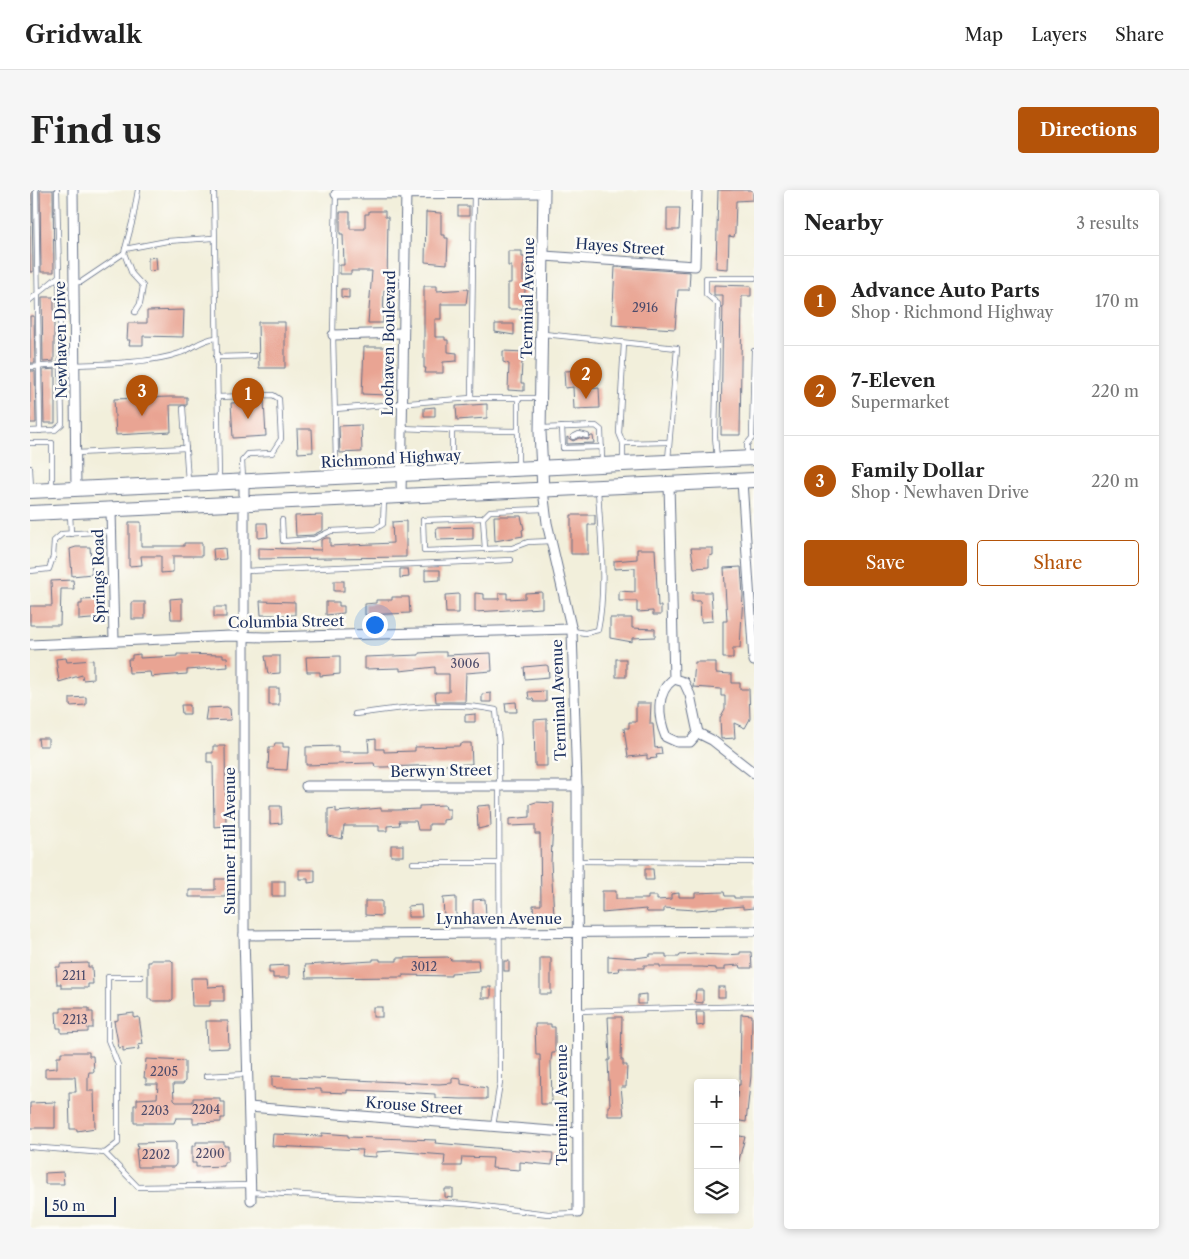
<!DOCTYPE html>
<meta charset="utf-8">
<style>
:root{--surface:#fff;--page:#f6f6f6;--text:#222;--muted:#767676;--line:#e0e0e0;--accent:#b45309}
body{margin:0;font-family:"Libre Caslon Text",serif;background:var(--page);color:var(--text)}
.controls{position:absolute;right:15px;bottom:15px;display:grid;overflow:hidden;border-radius:5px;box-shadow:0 2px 8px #0003}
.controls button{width:45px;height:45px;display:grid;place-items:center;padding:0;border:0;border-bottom:1px solid var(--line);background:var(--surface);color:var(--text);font:25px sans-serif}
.scale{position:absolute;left:15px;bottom:12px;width:71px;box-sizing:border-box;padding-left:5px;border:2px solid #1b2f5e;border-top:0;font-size:14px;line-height:18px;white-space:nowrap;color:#1b2f5e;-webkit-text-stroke:4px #fdfcf7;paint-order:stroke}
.you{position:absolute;left:344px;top:434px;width:18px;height:18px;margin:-12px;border:4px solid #fff;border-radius:50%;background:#1a73e8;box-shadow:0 0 0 8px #1a73e833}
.badge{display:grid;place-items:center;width:32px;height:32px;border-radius:50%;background:var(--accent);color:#fff;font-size:16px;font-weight:700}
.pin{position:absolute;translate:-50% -41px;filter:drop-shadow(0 1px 2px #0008)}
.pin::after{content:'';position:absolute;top:26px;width:18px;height:15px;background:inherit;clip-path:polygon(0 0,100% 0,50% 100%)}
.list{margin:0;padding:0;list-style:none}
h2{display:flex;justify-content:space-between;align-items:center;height:65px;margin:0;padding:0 20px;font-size:21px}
h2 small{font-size:16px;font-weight:400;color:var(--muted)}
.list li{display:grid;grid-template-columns:32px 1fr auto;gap:15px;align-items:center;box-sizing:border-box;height:90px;padding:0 20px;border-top:1px solid var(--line)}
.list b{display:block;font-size:19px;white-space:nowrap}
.list p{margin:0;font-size:16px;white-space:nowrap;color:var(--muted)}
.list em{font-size:16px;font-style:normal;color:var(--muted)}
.actions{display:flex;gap:10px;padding:15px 20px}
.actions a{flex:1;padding:11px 0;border:1px solid var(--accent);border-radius:5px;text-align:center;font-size:18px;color:var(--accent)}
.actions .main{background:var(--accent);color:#fff}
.icon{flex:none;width:28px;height:28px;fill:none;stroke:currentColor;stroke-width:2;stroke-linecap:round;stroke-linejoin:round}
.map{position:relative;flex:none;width:724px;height:1039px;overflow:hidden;border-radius:5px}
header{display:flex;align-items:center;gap:30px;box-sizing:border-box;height:70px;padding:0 25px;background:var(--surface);border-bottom:1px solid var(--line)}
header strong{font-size:24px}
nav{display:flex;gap:28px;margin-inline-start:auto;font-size:18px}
.intro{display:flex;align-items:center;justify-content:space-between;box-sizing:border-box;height:120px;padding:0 30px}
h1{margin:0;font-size:35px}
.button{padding:12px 22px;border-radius:5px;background:var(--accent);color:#fff;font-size:18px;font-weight:700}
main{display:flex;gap:30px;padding:0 30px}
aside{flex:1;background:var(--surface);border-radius:5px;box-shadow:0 2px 8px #0003}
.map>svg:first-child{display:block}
.building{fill:#e9a493}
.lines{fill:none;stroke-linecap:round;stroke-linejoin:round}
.lane-casing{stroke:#66728a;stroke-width:6}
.street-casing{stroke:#66728a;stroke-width:11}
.secondary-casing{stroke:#66728a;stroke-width:13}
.primary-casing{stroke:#66728a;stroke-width:16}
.lane{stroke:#fff;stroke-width:4.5}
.street{stroke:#fff;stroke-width:9}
.secondary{stroke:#fff;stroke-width:11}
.primary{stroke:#fff;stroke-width:14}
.labels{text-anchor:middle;stroke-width:5;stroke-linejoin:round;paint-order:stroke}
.number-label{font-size:12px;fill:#4e4c6b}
.street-label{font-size:15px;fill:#1b2f5e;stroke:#fdfcf7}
</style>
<header>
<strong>Gridwalk</strong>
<nav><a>Map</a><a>Layers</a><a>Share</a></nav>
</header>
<div class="intro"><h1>Find us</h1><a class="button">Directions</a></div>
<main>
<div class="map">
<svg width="724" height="1039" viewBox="0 0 724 1039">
<rect width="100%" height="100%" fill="#fdfcf7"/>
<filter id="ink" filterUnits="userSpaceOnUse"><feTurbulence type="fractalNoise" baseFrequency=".02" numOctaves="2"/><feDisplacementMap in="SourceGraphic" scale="10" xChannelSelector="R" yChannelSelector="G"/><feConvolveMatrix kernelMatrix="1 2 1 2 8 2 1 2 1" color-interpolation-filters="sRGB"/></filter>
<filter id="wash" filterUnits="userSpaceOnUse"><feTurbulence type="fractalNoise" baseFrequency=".0096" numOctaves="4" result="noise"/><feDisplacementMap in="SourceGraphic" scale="20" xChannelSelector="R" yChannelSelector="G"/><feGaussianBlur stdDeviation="1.12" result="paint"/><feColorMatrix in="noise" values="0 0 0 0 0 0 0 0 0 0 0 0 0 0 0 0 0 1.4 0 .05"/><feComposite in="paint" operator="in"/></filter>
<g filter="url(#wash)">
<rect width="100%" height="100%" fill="#f2efdb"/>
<g id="blocks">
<g class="building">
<path d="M0,0H2L3,82H0Z"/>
<path d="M10,0H23L24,82H11Z"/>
<path d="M688,0H723V10L706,11L705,42L704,47L699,46L698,79L686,78Z"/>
<rect x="428" y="16" width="11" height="10"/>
<path d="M637,18H650L649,40H637Z"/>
<path d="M339,21H355V27H358L357,100H354L353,133H338L342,81H321V84H310V75H314L313,44H310V22H320V39H335V24H339Z"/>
<path d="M396,22L411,23V45H415V48H418L417,74L395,72Z"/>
<path d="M478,61H492V67H495L494,76H493V91H496L493,119H478V93H481V76H478Z"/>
<path d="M126,67L127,80L118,81V68Z"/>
<path d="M585,77L660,82L659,100H648L645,139L582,135Z"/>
<path d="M684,95L721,96V106H712L710,245H691L693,105H684Z"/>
<path d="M394,96H407V101L438,99L436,114H411V129H405V147H415V150H418V162L427,163V171L413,172V183H395L396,178H394Z"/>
<path d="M311,99H319V108L311,107Z"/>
<path d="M12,107H24V171L13,172Z"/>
<path d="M154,120L153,147L113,146V155H99L100,150H97L98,133H117V121Z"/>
<path d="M0,126H4L5,173H0Z"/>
<path d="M228,132H255V178H229Z"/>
<path d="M465,134H484V145L465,142Z"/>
<path d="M334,157H357L356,205L332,204Z"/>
<path d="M473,161L495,162L494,172H492L491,193H494V201L478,200L479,174L473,172Z"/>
<path d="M25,179V233H14L13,180Z"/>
<path d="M555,180L556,199L569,198L570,218L544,219L543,197L535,198L534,181Z"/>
<path d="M0,181H5L6,233H0Z"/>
<path d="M139,207H157V215H140L141,242L86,245L84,209Z"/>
<path d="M234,211L236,246L203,248L201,213Z"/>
<path d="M457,214V228L427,230L426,216Z"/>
<path d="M405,217V226H394V218Z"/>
<path d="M331,235L332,262L310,263L309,236Z"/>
<path d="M267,239H282L283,262L268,263Z"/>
<path d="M561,246H563L564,253L537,254V247L543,251L549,248L558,250Z"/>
<path d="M293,325V340L283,345L266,346L265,326Z"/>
<path d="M541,325H565V335H558V364H541Z"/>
<path d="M464,326H491L494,339L492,340L493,346L465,351Z"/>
<path d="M376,331V367L228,369V358L291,360V350L296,348H300V356L363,353L362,332Z"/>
<path d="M99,332H111V356H154V353H172V366H143V382L131,383V366H111L112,375L99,376Z"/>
<path d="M228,333H237L238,347L228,348Z"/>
<path d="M443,337V349L407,350L406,338Z"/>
<path d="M46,357H60L62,384L42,386L40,359Z"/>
<path d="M195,358L196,369L184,370L183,359Z"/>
<path d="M661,358H683V365L679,366V377L664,378Z"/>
<path d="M607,359H625L628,416H631V425H623V421L607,422V411H589V401L605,402V378L584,379V371L607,369Z"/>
<path d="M711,377L713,405L710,458H703V468H693V431H697L694,378Z"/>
<path d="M370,379H378L379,387L370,388Z"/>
<path d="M395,380H410V390L395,391Z"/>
<path d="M43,390L44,399H31L30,435H0V416H22L21,391Z"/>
<rect x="304" y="391" width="10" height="10"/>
<path d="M512,402V418L445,422V403L454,404V409H469V403H477V409L495,408V403Z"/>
<path d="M662,402H681L683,431L671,432L670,411H662Z"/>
<path d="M429,404V423H416L415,405Z"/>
<path d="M362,407H379L380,423L335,425V414L346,413V410H362Z"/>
<path d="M152,408V429H141L140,409Z"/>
<path d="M72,409L73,428L49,430V414H52V410Z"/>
<path d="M230,411L265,412V425H231Z"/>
<rect x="102" y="412" width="13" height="17"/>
<path d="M296,412H309V416H314V423L296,425Z"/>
<rect x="184" y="417" width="12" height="10"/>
<path d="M580,428H602V438L625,439V447L602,448V452L580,448Z"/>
<path d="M406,462H416V465L461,463L462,481L436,483L435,512H406L405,502H419V484H405V477L370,481V478L335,479V467L389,465V463Z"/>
<path d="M110,464V468L147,466V464L193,465V467H197L198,477L157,480V484L130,486L121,487L120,482L99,483L98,469H102V465Z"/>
<path d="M235,466H250V483L238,484Z"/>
<path d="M310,466V484L290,486V482H277L276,467Z"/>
<path d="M36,468L37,472L63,470V489L53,490L52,485L29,492L26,469Z"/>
<rect x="586" y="469" width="10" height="18"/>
<path d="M665,472H686V483L702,484V493H710V499H719L720,529L715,538L704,533L705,548L691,549L690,528L695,519V506H691V499L663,497Z"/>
<path d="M516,475L518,476L519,487L495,489L494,477Z"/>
<rect x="239" y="498" width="10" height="17"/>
<path d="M516,501V512H504L503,509H499L498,502Z"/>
<path d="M461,503V512H452V504Z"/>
<path d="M56,507V515L40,516V508Z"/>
<path d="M486,512L487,522H476L475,513Z"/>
<path d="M606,513H621L620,534H623L625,558L631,557L632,564L626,565L627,568L617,569V565L598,567L594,538H599V532H606Z"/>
<path d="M151,515H160V524H152Z"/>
<path d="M197,517L200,519L201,530L175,531L177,518Z"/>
<path d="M445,524V532H435V525Z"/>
<path d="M517,529V576H505L504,530Z"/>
<path d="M8,548H18V556H9Z"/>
<path d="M346,549V559H354V562L385,561V557L429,556L433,553H441L442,574L354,577H345L344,573H341L276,575V557L308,556V562H339L338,550Z"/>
<path d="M245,553H253V557H259L257,580L238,579L239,557H244Z"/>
<path d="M183,556H195L196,636L184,637L183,572H177V563H183Z"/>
<path d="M506,612L524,613L521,672L524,726L504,727L503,715H511L510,644H505V635L479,636V629L500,627V614Z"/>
<path d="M415,615L416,619H420V629L413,630V634H399V640H388L386,631H369L370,635L357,636V641H349V636H314L312,649L298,646V619L306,618V622L351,618V620H368L389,619V616Z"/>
<path d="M460,615L461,636L448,639L447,619L448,616Z"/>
<path d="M240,616H251L252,633L240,634Z"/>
<rect x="361" y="655" width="12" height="11"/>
<path d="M615,679H623L624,690H615Z"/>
<path d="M269,680H285V692L278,693V689H269Z"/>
<path d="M185,689H199V703H195V707H159V700H185Z"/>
<rect x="242" y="691" width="13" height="15"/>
<path d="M572,701H586V709H618V706H627V710L641,709V704L649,703V707H665V703L694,702L695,706H704V708H724V718L713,719V716L666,720L634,718V722H617L616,719L572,723Z"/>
<path d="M426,707V727H414L413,708Z"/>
<path d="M455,709L456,726L443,724V710Z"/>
<path d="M335,711H352V726L335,725Z"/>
<path d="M391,715L392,727H378V716Z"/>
<path d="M710,762H721L722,778H711L710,775L695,776V780H686V778L672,777H630V775H614V778H588L589,781L578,782V766L605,768L620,766V764H636V767H649L650,765L664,764L696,765L710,764Z"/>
<path d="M418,767L421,770H448L449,781L421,783V786L373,785V787L276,788L275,775L343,771V769H350V771H367V768Z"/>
<rect x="510" y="768" width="11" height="36"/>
<path d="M121,770H141L143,772V809L141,811H121V809H118V772H121Z"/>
<rect x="474" y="771" width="5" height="10"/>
<path d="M58,773V777H62L63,794H58V798H31V794H27L26,777H30V774Z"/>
<path d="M259,775V788H243V783H239V776Z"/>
<path d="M161,788H177L178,797L194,796V811H180V816H162Z"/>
<rect x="452" y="797" width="9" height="11"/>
<rect x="688" y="797" width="7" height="10"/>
<path d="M666,800H673V813L665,812Z"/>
<path d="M616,804V814H608V805Z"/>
<rect x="343" y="817" width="9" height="10"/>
<path d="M31,818H59V822H63V838H58V842L31,843V838H27L26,822H31Z"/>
<path d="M666,822H674V835L667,836Z"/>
<path d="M104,823V828L109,827L113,854L108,855L109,859L93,861V857L89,858L84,831L88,830V825Z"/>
<path d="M711,824L722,825L721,886L716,932L705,930L708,895H710Z"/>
<path d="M578,827H592L591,870H593V875H597L596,897H591L594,926H578V916H580L578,870H580Z"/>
<path d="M176,831H198L199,858L177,859Z"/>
<path d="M505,834H521V837H525V863H522L521,870L522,914H511L510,865H506Z"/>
<path d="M31,862H59V866H63L64,882H59L58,887V901H64L65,938L47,941V939H40L39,902H46L45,887H15V879L27,878V867H31Z"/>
<path d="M116,869L155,871V891L153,894H143L144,910L146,912H163V908H190V912H195V928H191V932L163,933V928H146L144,933H104V915H107V909L127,908L128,894H116V888H114Z"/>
<path d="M242,886L409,894L422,893V888L431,889V894L457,898V909H431L405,908V904L371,902L317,900V903L291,902V899L246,898L242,897Z"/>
<path d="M25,912V938H0V913Z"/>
<path d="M292,943L318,945V947L406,950L405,953L523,963L522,975L490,972V980L462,978L463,968L432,967L431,976H414L415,965L362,961L346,962V967L331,966L332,960L242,956L243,944L292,946Z"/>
<path d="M705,945L715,947L708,974L705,973Z"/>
<path d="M144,952L146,954V974L144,977H108L106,959H108L107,953Z"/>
<path d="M166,952H194V956H198V972H194V976L166,977V973H162V956H166Z"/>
<path d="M33,982L34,994H15V983Z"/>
<path d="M415,999H423V1008L415,1007Z"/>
</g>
</g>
</g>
<g filter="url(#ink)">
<use href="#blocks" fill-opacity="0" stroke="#66728a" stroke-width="1"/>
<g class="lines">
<g class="lane-casing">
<g id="lane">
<path d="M6,0L10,241"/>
<path d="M184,0L189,291"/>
<path d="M306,3L303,145L306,271"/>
<path d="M95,59L137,51L183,48"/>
<path d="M94,63L102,84L113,96L110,114L105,122"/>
<path d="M44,92H51L94,63L103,29L108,0"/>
<path d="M0,110L29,86L27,0"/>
<path d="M514,144L647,158L638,270"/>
<path d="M186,167L224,166"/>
<path d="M45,175C75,174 122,173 150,163C163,159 171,149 186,148"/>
<path d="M0,177L31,175"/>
<path d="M187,207L243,205L249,209L251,249L242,263L218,264L212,271L213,289"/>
<path d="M441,208H510"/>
<path d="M488,208V276"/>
<path d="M153,218L158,291"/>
<path d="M305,219L441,208L444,3"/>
<path d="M532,237L533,258L572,257"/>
<path d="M371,238L422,240"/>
<path d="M512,238L566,236L571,240L572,272"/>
<path d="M0,241L25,240L32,234L29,86"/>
<path d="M543,247L549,244L557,246"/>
<path d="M0,253H22V297"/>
<path d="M593,253L589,243L594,153"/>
<path d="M46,263L156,258"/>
<path d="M717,266V254L722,248L724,161"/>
<path d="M687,269L685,246L688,114L676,104V88H724"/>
<path d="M593,272V253L639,252"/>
<path d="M0,278L1,300"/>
<path d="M422,281V240L488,241"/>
<path d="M515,319L460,321L453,328L393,330L394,361L482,358L498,352L522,351"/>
<path d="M40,323L41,344"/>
<path d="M453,328L455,359"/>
<path d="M252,330L253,351L284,349L301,341L345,339L353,334L354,309"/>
<path d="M0,381L19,379L23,367L24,351L32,344L82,341"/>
<path d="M215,381L481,370"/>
<path d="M543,441L555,443L568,440C577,395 570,344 568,298"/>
<path d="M325,524C365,518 427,511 466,520L469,555L470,893L463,936"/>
<path d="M548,671L724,672"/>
<path d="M383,673H469"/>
<path d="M548,821L724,816"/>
<path d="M176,886L217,884"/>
<path d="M0,957L75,963L108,997L220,995"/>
<path d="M75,963L88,953V875L78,850V787H111"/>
<path d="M220,1002L436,1014L518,1024L548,1023"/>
</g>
</g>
<g class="street-casing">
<g id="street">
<path d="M43,0L46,300"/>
<path d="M306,4L514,3"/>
<path d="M514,66L665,76L667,0"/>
<path d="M303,145L373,143"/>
<path d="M712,291L724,471"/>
<path d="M214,292V745L221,1010"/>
<path d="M639,294L644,489"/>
<path d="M513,300L517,333L542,441L547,596L548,1023"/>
<path d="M371,306L376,0"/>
<path d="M81,320L84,451"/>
<path d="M0,455L200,446L235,447L542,439"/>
<path d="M644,489L654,492L660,505L668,543L660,552H647L636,547C628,528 625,502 644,489Z"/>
<path d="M668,543L682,550L724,583"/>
<path d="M276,596H547"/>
<path d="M214,745L724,741"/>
<path d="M219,917L547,943"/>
</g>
</g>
<g class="secondary-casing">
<path id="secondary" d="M513,300L510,242L514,0"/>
</g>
<g class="primary-casing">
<g id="primary">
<path d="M0,301L724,268"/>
<path d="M0,323L724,290"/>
</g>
</g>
<use href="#lane" class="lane"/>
<use href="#street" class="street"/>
<use href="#secondary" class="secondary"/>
<use href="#primary" class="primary"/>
</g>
</g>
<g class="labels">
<g class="number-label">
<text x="615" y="122">2916</text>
<text x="435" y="478">3006</text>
<text x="394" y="781">3012</text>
<text x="44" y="790">2211</text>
<text x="45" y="834">2213</text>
<text x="134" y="886">2205</text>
<text x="176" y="924">2204</text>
<text x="125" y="925">2203</text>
<text x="180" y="968">2200</text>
<text x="126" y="969">2202</text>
</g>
<g class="street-label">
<text transform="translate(590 57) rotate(4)" y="5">Hayes Street</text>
<text transform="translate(498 108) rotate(-89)" y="5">Terminal Avenue</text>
<text transform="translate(31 150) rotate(-91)" y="5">Newhaven Drive</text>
<text transform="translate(359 153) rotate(-89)" y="5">Lochaven Boulevard</text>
<text transform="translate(361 269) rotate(-3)" y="5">Richmond Highway</text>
<text transform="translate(69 386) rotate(-91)" y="5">Springs Road</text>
<text transform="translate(256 432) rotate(-1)" y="5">Columbia Street</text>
<text transform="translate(529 510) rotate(-92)" y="5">Terminal Avenue</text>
<text transform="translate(411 581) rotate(-1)" y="5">Berwyn Street</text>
<text transform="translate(200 651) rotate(-90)" y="5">Summer Hill Avenue</text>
<text x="469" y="734">Lynhaven Avenue</text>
<text transform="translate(532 915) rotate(-90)" y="5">Terminal Avenue</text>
<text transform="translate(384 916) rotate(4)" y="5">Krouse Street</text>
</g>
</g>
</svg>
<div class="controls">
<button>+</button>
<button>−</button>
<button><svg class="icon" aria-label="layers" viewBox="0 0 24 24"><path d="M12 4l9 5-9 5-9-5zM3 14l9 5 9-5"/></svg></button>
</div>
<div class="scale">50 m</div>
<div class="you"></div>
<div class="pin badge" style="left:218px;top:229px">1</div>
<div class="pin badge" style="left:556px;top:209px">2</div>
<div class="pin badge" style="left:112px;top:226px">3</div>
</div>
<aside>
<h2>Nearby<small>3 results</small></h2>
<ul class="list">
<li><span class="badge">1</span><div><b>Advance Auto Parts</b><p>Shop · Richmond Highway</p></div><em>170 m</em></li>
<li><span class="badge">2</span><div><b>7-Eleven</b><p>Supermarket</p></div><em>220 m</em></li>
<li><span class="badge">3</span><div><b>Family Dollar</b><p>Shop · Newhaven Drive</p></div><em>220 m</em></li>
</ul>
<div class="actions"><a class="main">Save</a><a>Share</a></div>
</aside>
</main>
